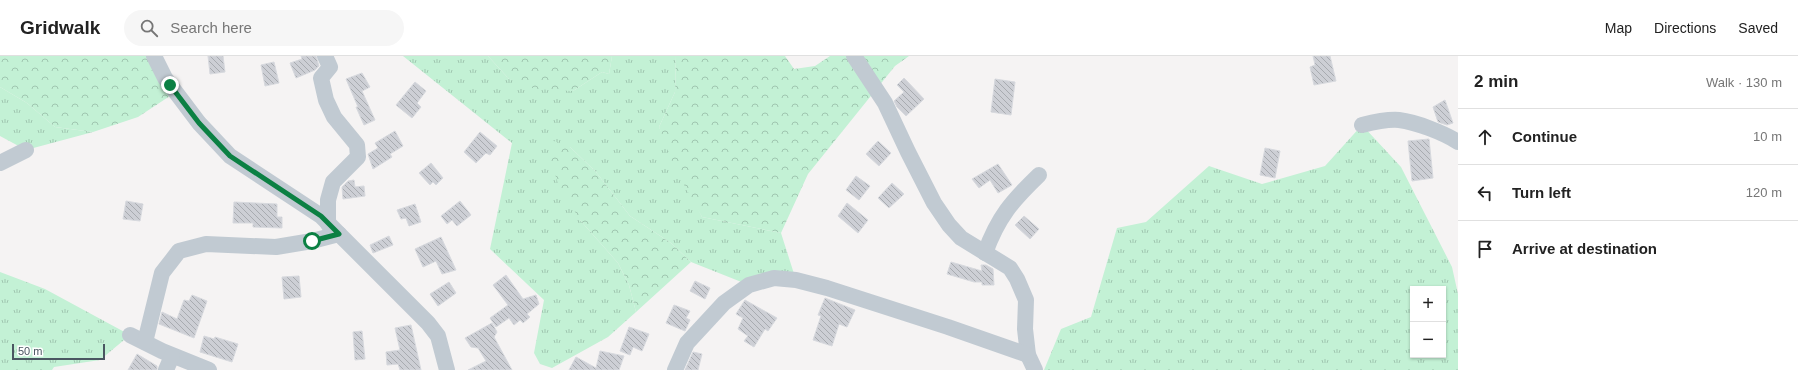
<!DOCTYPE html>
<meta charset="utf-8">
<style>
:root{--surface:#fff;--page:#f6f6f6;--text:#222;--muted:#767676;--line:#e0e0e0}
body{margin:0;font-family:Helvetica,sans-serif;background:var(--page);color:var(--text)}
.controls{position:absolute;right:12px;bottom:12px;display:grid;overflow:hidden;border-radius:0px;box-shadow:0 1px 3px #0004}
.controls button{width:36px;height:36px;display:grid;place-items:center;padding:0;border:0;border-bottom:1px solid var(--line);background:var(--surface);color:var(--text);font:20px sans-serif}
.scale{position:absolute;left:12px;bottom:10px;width:93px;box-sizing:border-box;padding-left:4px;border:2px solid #4a5661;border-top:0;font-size:11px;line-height:14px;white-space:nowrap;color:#4a5661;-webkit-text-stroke:3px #fff;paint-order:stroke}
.stop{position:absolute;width:12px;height:12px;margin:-9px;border:3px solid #0b8043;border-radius:50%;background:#fff}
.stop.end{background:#0b8043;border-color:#fff;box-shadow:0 1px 4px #0008}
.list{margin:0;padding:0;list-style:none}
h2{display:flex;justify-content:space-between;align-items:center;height:52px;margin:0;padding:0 16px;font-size:17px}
h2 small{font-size:13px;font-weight:400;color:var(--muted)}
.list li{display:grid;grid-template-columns:26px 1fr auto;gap:12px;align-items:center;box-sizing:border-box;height:56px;padding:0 16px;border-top:1px solid var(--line)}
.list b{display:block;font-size:15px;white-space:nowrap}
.list em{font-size:13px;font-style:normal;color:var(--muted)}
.icon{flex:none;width:22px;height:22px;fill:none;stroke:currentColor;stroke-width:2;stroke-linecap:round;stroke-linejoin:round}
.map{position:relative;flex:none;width:1458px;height:314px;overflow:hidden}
header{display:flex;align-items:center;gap:24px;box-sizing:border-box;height:56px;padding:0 20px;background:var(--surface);border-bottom:1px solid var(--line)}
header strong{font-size:19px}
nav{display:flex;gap:22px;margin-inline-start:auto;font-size:14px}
.search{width:280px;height:36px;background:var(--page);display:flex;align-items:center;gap:10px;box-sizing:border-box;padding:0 14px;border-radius:22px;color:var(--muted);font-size:15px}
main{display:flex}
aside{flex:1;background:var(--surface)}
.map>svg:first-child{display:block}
.grass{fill:url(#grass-tufts);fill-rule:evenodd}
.forest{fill:url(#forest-crowns)}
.building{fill:url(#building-back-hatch);stroke:#d7d9de}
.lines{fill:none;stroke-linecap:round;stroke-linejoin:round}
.minor{stroke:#c1cad2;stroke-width:16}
.route{stroke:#0b8043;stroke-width:5}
</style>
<header>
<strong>Gridwalk</strong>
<div class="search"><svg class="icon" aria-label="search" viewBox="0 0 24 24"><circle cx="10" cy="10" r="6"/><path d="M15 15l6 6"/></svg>Search here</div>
<nav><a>Map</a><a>Directions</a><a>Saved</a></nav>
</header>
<main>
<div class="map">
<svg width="1458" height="314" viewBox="0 0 1458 314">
<defs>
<pattern id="grass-tufts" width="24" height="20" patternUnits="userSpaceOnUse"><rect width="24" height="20" fill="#c3f1d5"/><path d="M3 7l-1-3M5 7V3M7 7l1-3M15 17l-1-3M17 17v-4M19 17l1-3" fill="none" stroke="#a0c6b0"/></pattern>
<pattern id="forest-crowns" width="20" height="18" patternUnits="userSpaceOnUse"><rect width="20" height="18" fill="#c3f1d5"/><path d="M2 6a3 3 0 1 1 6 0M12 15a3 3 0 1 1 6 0" fill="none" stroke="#a0c6b0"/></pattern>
<pattern id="building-back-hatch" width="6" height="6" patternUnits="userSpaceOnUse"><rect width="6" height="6" fill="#cdcfd5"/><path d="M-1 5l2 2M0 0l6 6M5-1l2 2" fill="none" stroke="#a8abb0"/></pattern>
</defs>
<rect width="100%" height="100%" fill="#f5f3f3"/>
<g class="grass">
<path d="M403,0H488L509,23L573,35L602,16L609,18L612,0H676L675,36L659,71L702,161L781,177L796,224L749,229L691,206L671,187L630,160L596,116L570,91L580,164L618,207L629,229L636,256L608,281L552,312L540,308L534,297L544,244L490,193L512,87Z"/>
<path d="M0,31L27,47L55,71L93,76L26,94L0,80Z"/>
<path d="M1362,69L1401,111L1452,211L1458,238V314H1044L1061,273L1091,261L1117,172L1146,166L1209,110L1262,128L1325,110ZM1413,233H1443V299H1413Z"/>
<path d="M0,216L45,233L130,279L100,304L54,311L52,314H0Z"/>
</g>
<g class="forest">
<path d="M0,0H154L176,36L138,61L93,76L55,71L27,47L0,31Z"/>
<path d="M488,0H612L609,18L602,16L573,35L535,33L509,23Z"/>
<path d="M676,0H785L794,13L815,10L830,0H909L895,10L808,118L781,177L702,161L674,111L659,71L675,36Z"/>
<path d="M554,85L570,91L596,116L630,160L671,187L691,206L636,256L629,229L618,207L580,164L559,130L548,98Z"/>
</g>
<g class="building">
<path d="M208,0H223L225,16L210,18Z"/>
<path d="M301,0H316L319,10L315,14L296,22L290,7L302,3Z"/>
<path d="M1313,0H1330L1336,25L1314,29L1310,11L1315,9Z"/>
<path d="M274,6L279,27L265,30L261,9Z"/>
<path d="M362,17L370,31L362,35L375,64L364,69L356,51H358L346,23Z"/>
<path d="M904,22L924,43L906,60L897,51L894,45L904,36L897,29Z"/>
<path d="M995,23L1015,26L1011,59L991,56Z"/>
<path d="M415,26L426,35L417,47L421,51L412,62L396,49Z"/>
<path d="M1445,44L1453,67L1447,69L1438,66L1433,51Z"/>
<path d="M395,75L403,90L390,98L392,101L373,113L368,98L378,92L375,87Z"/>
<path d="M480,76L497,90L490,99L486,97L476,107L464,96Z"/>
<path d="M1429,83L1433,122L1412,125L1408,85Z"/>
<path d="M878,85L891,97L879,110L866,98Z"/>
<path d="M1265,92L1280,95L1275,122L1260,119Z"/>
<path d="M431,107L443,122L436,129L433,126L430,129L419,117Z"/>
<path d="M998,108L1012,129L998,137L990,124L979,132L972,123Z"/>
<path d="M856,120L870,130L859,144L846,134Z"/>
<path d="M354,124L355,131L364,130L365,140L343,143L342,131L348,125Z"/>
<path d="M892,127L904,138L889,152L878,142Z"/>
<path d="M126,145L143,148L140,165L123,163Z"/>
<path d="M460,145L471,159L457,170L452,164L447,168L441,160Z"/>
<path d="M234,146L277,148V161H282V172L253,171V167H233Z"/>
<path d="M847,147L868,164L858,177L838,160Z"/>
<path d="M415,148L421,166L409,170L406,162L401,163L397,154Z"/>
<path d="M1024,160L1039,173L1030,183L1015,169Z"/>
<path d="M389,180L393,189L373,197L370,189Z"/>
<path d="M441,181L456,214L442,218L436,205L423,211L415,193Z"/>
<path d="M951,206L982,215L981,209H986L993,213L994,229H982V226H974L947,218Z"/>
<path d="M506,219L523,243L536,239L539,248L527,258L530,261L523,267L520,264L514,269L509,262L496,271L490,262L508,249L493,229Z"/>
<path d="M299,220L301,241L284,243L282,221Z"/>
<path d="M695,225L710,232L705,243L690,235Z"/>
<path d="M449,226L456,237L438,250L430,238Z"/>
<path d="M192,239L207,245L194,282L159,268L162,256L177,263L184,244L189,245Z"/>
<path d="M825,242L855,254L847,271L839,268L832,290L813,284L821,260L818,259Z"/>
<path d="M745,244L777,262L768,275L765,273L754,291L744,285L748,280L738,273L743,262L736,258Z"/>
<path d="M674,249L690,255L686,262L690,264L685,275L666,267Z"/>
<path d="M492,267L497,276L494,281L512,314H468L486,305L478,292L471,291L465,282Z"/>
<path d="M411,269L421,314H400L398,308L387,309L386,296L400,294L395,272Z"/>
<path d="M629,271L649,278L642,295L633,291L630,299L620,295Z"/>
<path d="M362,275L365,303L355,304L353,276Z"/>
<path d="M204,280L214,283L215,281L238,288L232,306L200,296Z"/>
<path d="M600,295L624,300L619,314H569L576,301L596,312Z"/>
<path d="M693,296L702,298L698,314H685Z"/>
<path d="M137,298L157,310V314H128Z"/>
</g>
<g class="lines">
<g class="minor">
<path d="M154,0L165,22L199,67L230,100L321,160L428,267L438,280L447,314"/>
<path d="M325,0L330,11L321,22L326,44L334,61L357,89L358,101L333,126L328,144V168"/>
<path d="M854,0L885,47L908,96L934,147L949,169L961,182L1010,212L1017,223L1026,244L1025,273L1028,299L1035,314"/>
<path d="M1362,69C1374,66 1387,63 1399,64C1416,66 1444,77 1458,86"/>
<path d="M0,107L26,94"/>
<path d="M985,197C998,161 1012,145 1039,119"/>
<path d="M130,279L162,295L209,314"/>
<path d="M145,286L162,217L179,195L206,188L276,191L312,185L339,178"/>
<path d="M166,314L172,300"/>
<path d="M675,314L687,287L724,247L749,229L774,222L796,224L827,232L948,271L1028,299"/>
</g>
</g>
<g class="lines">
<path class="route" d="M170,29L199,67L230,100L321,160L339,178L312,185"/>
</g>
</svg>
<div class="controls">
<button>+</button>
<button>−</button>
</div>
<div class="scale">50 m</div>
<div class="stop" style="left:312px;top:185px"></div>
<div class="stop end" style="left:170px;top:29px"></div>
</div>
<aside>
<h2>2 min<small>Walk · 130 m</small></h2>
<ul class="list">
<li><svg class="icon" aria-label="ahead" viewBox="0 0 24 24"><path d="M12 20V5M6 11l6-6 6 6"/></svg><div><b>Continue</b></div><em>10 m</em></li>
<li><svg class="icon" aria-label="left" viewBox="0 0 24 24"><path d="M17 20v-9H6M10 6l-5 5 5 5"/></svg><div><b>Turn left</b></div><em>120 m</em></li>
<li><svg class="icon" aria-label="arrive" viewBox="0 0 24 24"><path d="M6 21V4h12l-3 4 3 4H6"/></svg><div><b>Arrive at destination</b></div></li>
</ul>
</aside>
</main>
